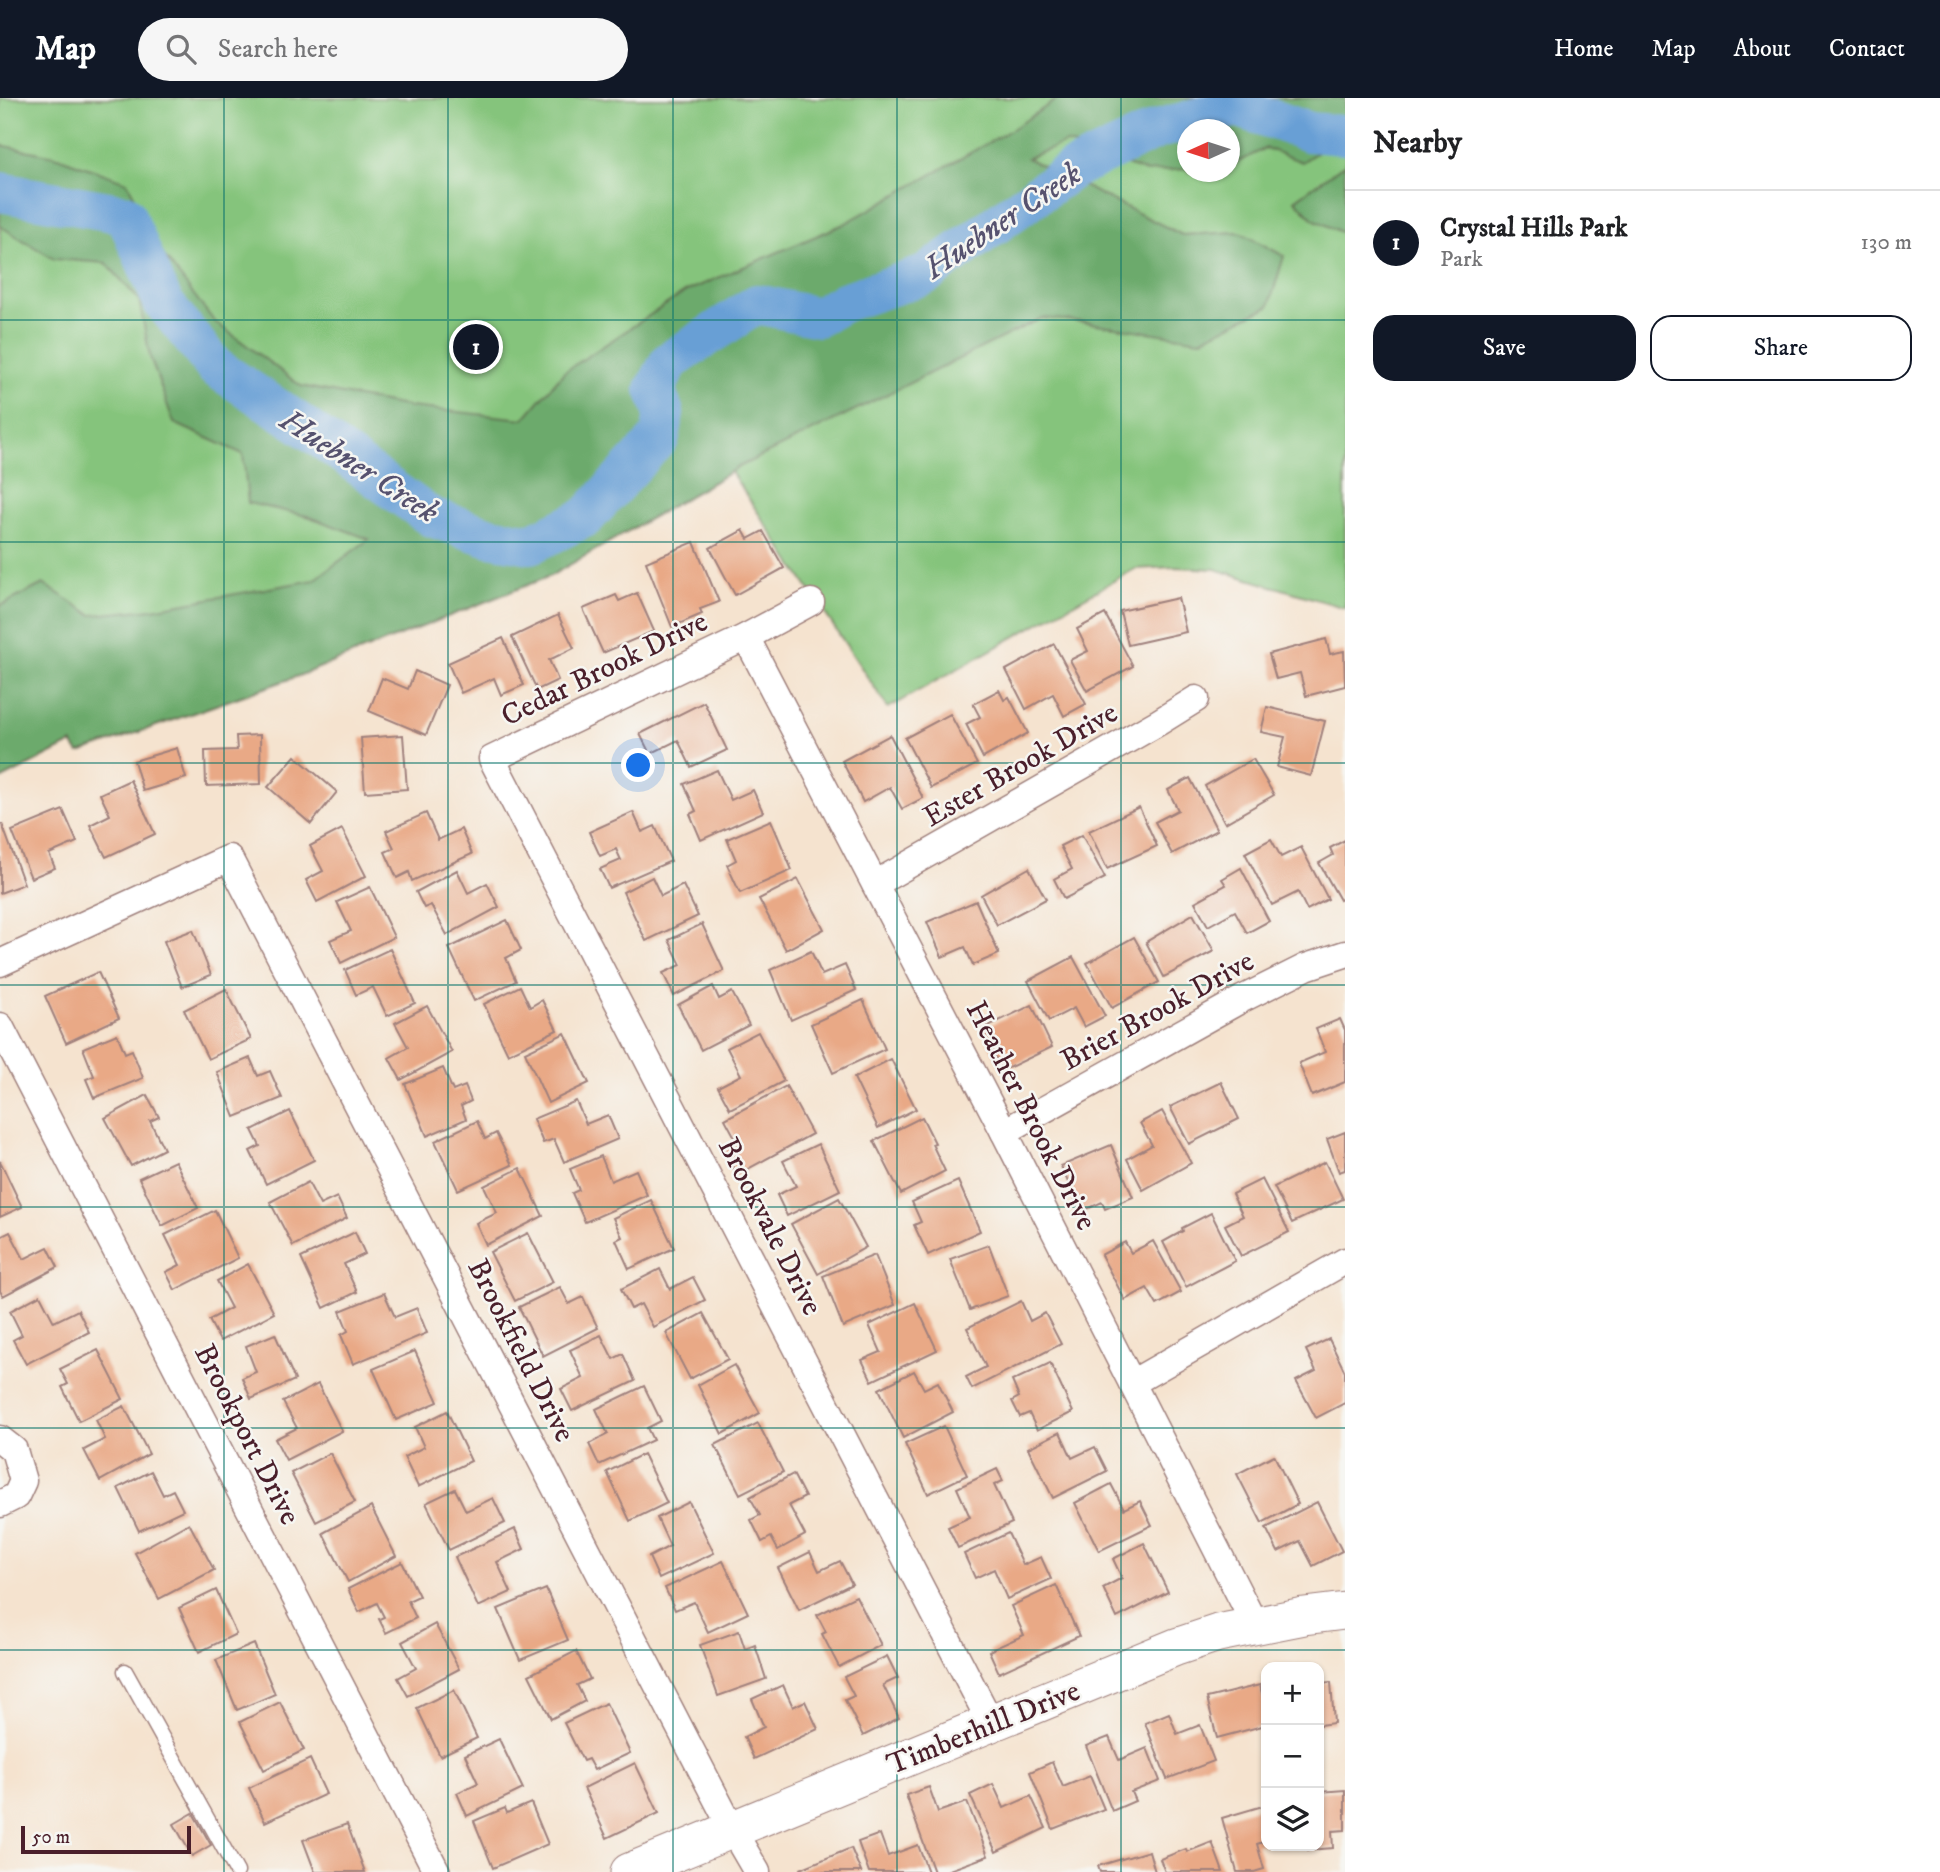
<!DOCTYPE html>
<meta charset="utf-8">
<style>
:root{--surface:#fff;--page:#f6f6f6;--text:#202124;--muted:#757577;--line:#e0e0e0;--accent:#111827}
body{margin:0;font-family:"IM FELL DW Pica",serif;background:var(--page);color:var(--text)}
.controls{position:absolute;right:21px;bottom:21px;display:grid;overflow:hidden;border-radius:14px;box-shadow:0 2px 5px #0004}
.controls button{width:63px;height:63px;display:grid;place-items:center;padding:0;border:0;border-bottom:2px solid var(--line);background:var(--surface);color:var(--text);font:35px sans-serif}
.compass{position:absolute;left:1177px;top:21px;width:63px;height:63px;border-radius:50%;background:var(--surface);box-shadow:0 2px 5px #0004;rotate:267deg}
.scale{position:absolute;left:21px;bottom:18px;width:170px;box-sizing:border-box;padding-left:7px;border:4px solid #4a1f2b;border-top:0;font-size:19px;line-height:24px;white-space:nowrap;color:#4a1f2b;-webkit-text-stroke:5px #f6f6f2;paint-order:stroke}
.you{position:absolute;left:639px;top:668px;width:24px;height:24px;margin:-18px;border:5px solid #fff;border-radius:50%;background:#1a73e8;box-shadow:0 0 0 10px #1a73e833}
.badge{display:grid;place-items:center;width:46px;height:46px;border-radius:50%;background:var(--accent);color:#fff;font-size:23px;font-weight:700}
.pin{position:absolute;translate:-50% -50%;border:4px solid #fff;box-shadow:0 2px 7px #0006}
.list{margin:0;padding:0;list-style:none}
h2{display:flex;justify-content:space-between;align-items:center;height:91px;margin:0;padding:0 28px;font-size:30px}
h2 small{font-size:23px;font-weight:400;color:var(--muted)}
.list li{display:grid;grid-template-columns:46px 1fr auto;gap:21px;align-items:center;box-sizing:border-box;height:105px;padding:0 28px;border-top:2px solid var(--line)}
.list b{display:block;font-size:26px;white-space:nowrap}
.list p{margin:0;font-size:23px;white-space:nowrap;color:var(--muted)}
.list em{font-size:23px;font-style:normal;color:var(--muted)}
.actions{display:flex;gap:14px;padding:21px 28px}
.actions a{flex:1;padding:16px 0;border:2px solid var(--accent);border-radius:21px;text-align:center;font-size:24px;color:var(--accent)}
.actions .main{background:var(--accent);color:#fff}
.icon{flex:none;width:38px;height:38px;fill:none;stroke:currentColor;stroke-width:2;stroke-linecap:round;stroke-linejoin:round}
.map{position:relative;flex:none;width:1345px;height:1774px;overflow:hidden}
header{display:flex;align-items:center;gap:42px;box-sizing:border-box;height:98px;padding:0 35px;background:var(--accent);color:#fff}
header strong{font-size:33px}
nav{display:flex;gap:38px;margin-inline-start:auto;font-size:24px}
.search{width:490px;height:63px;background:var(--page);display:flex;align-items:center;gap:18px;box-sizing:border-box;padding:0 24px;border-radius:38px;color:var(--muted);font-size:26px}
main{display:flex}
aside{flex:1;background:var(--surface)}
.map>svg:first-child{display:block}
.green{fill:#85c47c;stroke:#687254;stroke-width:2;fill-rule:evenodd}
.forest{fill:#6caa6c;stroke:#5b644c;stroke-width:2}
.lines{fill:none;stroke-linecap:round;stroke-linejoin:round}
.river{stroke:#679fd5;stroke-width:40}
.building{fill:#e9a986}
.lane-casing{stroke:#a0817d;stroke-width:17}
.street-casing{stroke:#a0817d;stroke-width:29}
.secondary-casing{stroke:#a0817d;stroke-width:39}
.lane{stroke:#fff;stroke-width:14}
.street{stroke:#fff;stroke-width:26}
.secondary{stroke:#fff;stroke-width:37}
.grid{fill:none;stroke:#0f766e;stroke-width:2;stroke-opacity:0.55}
.labels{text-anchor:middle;stroke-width:5;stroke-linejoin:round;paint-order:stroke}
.street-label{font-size:30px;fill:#4a1f2b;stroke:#f6f6f2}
.water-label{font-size:32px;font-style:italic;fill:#56526f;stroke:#f6f6f2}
</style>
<header>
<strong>Map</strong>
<div class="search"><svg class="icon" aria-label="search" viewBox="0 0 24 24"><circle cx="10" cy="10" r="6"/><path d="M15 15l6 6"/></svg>Search here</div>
<nav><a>Home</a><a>Map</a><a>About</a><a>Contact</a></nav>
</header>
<main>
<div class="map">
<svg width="1345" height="1774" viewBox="0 0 1345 1774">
<rect width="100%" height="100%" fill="#f6f6f2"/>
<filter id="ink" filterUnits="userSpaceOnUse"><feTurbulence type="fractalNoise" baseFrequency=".0143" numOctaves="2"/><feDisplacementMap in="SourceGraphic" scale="14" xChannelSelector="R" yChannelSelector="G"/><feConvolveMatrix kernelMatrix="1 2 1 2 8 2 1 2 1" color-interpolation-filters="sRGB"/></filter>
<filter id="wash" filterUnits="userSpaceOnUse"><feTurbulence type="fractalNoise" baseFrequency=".00686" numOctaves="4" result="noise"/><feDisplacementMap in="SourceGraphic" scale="28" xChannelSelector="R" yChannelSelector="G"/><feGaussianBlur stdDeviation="1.57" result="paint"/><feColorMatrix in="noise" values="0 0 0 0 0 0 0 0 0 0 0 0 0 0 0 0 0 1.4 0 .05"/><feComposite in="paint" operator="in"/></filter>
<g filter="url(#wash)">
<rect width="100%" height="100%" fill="#f5e3cf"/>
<path class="green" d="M0,0H1345L1302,64L1345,36V66L1295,102L1313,121L1345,136V510L1215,471L1175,469L1135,471L888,610L731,374L550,478L298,578L79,655L72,645L0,682ZM1188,32H1230V74H1188ZM1167,129L1182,137L1240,134L1076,223L1042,220L754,361Z"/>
<g class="forest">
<path d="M1059,0H1345V36L1302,64L1266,50L1230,68V32H1188L1187,71L1146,74L1066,45L1027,60L1182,137L1240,134L1284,158L1269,208L1200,242L1076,223L1042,220L739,369L550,478L298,578L79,655L72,645L0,682V508L43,486L92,517L152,511L314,482L369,441L307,418L248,405L243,356L174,325L150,259L139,202L106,165L54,161L0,128V47L55,58L127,84L164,158L214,223L301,288L410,309L524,321L564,274L685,194L844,126L1014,30Z"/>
<path d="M1345,66V136L1313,121L1295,102Z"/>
</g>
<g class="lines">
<path class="river" d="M0,94L125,116L163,204L215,269L298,324L431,419L490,439L531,446L586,419L660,339L664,315L655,291L670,263L757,206L818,219L844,204L925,177L1073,71L1158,31L1237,9L1309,34L1345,37"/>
</g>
<g id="blocks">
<g class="building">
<path d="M743,432L748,441L763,433L784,470L735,497L710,450Z"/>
<path d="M694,444L719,504L700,511L702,516L672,529L646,464Z"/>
<path d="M637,495L654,533L603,555L583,511L616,497L619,503Z"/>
<path d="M1178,500L1186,534L1128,547L1120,513Z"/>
<path d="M1105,516L1133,568L1087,593L1070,562L1088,553L1077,531Z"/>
<path d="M558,517L574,550L549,562L558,582L537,592L512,539Z"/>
<path d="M503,540L524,587L501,597L494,580L461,595L448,565Z"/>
<path d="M1326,541L1330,556L1344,553L1345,588L1306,598L1300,575L1276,581L1269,556Z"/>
<path d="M1054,546L1086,606L1064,618L1053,596L1026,611L1006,572Z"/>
<path d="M415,573L447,587L426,637L369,613L382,580L408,591Z"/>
<path d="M999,592L1004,602L1009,599L1028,635L983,660L966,626L980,619L973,606Z"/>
<path d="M704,604L727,652L691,669L678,642L650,656L640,636Z"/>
<path d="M1267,609L1325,623L1311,678L1277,669L1285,639L1261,634Z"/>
<path d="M950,616L977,666L931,690L905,640Z"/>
<path d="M260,637L261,686L206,688L205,653L237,652L236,638Z"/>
<path d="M403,637L407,691L365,694L361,640Z"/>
<path d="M890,637L923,700L902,711L890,689L863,704L842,663Z"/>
<path d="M177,650L186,680L143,693L134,663Z"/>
<path d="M295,658L337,694L311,726L268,689Z"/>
<path d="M1253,661L1274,697L1225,725L1205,688Z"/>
<path d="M717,672L731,702L753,692L763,714L701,742L690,716L696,713L684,686Z"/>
<path d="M1190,680L1217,732L1172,756L1155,724L1178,712L1168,692Z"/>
<path d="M130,682L155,736L106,759L90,727L110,717L100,696Z"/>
<path d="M1139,709L1157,748L1107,771L1089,733Z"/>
<path d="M63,712L77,744L49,756L55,770L31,780L12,733Z"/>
<path d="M633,714L642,734L655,728L671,763L609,790L600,771L621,762L616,751L600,758L589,734Z"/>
<path d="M426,715L438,742L461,731L472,756L412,783L409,774L397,780L385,754L394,750L386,733Z"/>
<path d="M771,722L792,772L740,795L727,767L736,762L727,741Z"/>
<path d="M0,726H2L24,786L0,795Z"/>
<path d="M342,731L366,778L317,804L306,782L323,773L310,748Z"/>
<path d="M1082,737L1105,780L1064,801L1054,781L1072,771L1060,748Z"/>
<path d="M1271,741L1281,759L1301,749L1328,801L1307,812L1298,794L1272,807L1245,755Z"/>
<path d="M1345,742V799L1340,802L1319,765L1333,757L1330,750Z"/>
<path d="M1029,770L1046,801L997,827L981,797Z"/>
<path d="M1241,770L1269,823L1247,835L1235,813L1208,828L1195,804L1226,787L1222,781Z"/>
<path d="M457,772L468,795L487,785L499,809L447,837L431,807L424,810L416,794Z"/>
<path d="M652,779L661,798L683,787L698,818L646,843L623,794Z"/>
<path d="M798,781L824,831L786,852L759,801Z"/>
<path d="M370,789L394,839L341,865L330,842L351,833L337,804Z"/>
<path d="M976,803L999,856L973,867L965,849L942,859L927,824Z"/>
<path d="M1193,816L1214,853L1164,879L1146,844Z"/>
<path d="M507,822L521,852L506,860L516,883L474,903L449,850Z"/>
<path d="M702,826L724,873L674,898L663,875L681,867L669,842Z"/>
<path d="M193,832L211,877L182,889L164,843Z"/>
<path d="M1134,839L1159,884L1112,910L1087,865Z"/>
<path d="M390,851L415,905L387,918L373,889L356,897L345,872Z"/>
<path d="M811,853L822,877L845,867L856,892L791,922L770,872Z"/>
<path d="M1073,859L1105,918L1084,929L1074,910L1049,923L1028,883Z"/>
<path d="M98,874L119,920L66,945L45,898Z"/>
<path d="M520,888L530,909L542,902L557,932L508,956L484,906Z"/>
<path d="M713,888L719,901L732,894L749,927L701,952L678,907Z"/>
<path d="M226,891L251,941L208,961L184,912Z"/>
<path d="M863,902L885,951L833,975L811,926Z"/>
<path d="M1032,907L1052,949L1002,973L982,931Z"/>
<path d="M427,908L452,954L401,982L389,960L408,949L395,925Z"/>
<path d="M1340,921L1345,932V984L1312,998L1299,965L1325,954L1316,931Z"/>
<path d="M758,934L784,983L730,1011L718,989L741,977L727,950Z"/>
<path d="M565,935L589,985L548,1005L525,954Z"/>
<path d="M117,936L125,955L132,952L143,980L94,1000L86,981L94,978L83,950Z"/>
<path d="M250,960L258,978L270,973L282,1000L235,1019L217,974Z"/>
<path d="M891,961L916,1011L878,1030L854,980Z"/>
<path d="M443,970L453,993L465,988L471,1003L461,1008L466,1021L427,1038L405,986Z"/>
<path d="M1221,984L1239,1021L1189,1046L1170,1009Z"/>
<path d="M786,988L812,1036L737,1077L723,1051L737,1043L725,1021Z"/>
<path d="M147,997L159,1019L150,1023L164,1051L131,1068L105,1020Z"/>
<path d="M576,1003L586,1026L608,1017L618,1041L564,1064L554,1041L543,1045L533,1021Z"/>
<path d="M290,1013L314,1062L266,1086L250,1053L260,1048L252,1032Z"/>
<path d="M1162,1013L1191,1065L1143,1092L1127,1061L1152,1047L1140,1025Z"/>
<path d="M922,1019L935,1045L932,1046L945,1073L901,1096L874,1043Z"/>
<path d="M477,1023L485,1041L496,1035L512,1067L458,1092L435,1043Z"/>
<path d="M1345,1034V1072L1339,1074L1327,1041Z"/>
<path d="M818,1046L840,1092L787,1118L777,1097L796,1088L783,1063Z"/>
<path d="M1111,1047L1133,1099L1105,1111L1102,1104L1081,1114L1061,1068Z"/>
<path d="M601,1058L611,1083L636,1072L647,1097L585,1124L572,1095L579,1092L570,1071Z"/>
<path d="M0,1063L22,1109L0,1119Z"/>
<path d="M175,1063L198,1110L162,1128L139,1080Z"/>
<path d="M1325,1064L1343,1101L1292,1125L1274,1089Z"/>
<path d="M520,1070L543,1118L486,1147L476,1125L497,1115L484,1088Z"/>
<path d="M1262,1081L1289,1134L1241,1158L1225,1127L1243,1118L1232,1096Z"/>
<path d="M958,1083L980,1133L928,1157L914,1127L921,1124L912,1104Z"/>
<path d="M308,1084L320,1107L337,1099L347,1120L293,1148L270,1104Z"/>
<path d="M839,1100L866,1149L818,1176L791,1126Z"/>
<path d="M651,1102L674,1150L629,1171L616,1142L622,1139L613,1120Z"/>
<path d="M215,1112L238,1160L175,1192L166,1174L180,1167L165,1137Z"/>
<path d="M1211,1115L1235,1163L1186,1189L1163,1144L1183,1133L1182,1130Z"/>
<path d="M10,1134L24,1161L48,1149L58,1169L3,1198L0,1193V1139Z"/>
<path d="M355,1134L365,1156L344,1166L357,1194L324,1210L301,1160Z"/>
<path d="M528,1135L553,1184L515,1203L490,1154Z"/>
<path d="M1153,1143L1181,1194L1157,1207L1147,1190L1125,1202L1101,1157L1125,1144L1131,1155Z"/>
<path d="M989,1147L1008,1198L970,1212L950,1161Z"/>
<path d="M875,1157L895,1207L843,1229L823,1178Z"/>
<path d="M248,1166L274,1215L220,1243L209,1222L231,1210L217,1183Z"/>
<path d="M660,1171L670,1191L693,1179L705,1202L653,1229L641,1206L631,1211L621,1191Z"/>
<path d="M560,1189L569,1206L583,1199L598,1230L543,1258L519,1209Z"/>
<path d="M384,1195L395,1219L417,1210L427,1235L353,1266L341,1237L348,1233L340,1213Z"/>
<path d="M40,1197L54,1224L78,1212L89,1234L26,1266L13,1242L22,1237L10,1213Z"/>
<path d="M1021,1203L1030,1223L1045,1215L1061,1246L972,1291L966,1279L986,1269L967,1230Z"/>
<path d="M915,1205L937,1252L872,1283L862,1262L881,1254L869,1227Z"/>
<path d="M703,1215L728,1261L690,1281L666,1235Z"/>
<path d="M275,1236L295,1282L251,1301L242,1280L256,1274L246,1248Z"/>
<path d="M601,1237L613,1261L623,1256L635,1283L572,1313L561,1291L583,1280L570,1252Z"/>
<path d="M1329,1241L1345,1274V1305L1316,1320L1296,1283L1316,1273L1306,1252Z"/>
<path d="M98,1252L123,1301L79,1323L62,1289L68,1286L60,1271Z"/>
<path d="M415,1253L438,1304L396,1322L373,1271Z"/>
<path d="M1050,1265L1073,1314L1037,1332L1029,1315L1020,1319L1012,1303L1019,1299L1012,1283Z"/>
<path d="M734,1267L760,1315L722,1336L698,1287Z"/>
<path d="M914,1273L924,1291L938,1284L953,1314L903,1340L879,1291Z"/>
<path d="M318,1286L342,1333L286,1362L275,1341L297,1330L283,1304Z"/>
<path d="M644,1288L661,1323L647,1330L653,1342L599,1367L589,1346L608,1336L596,1311Z"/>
<path d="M124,1308L149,1356L100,1383L84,1352L105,1341L96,1322Z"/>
<path d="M447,1313L471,1363L418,1389L404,1359L424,1349L415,1329Z"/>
<path d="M758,1325L783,1374L740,1396L715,1347Z"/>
<path d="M944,1328L967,1377L928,1396L905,1346Z"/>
<path d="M1060,1334L1072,1360L1095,1349L1107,1373L1053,1400L1028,1350Z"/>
<path d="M330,1355L355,1404L316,1424L291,1375Z"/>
<path d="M643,1356L667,1405L630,1423L607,1374Z"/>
<path d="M1274,1357L1298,1406L1262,1425L1237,1376Z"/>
<path d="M997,1371L1003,1383L994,1387L1012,1425L958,1450L948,1429L970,1419L957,1390Z"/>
<path d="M151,1373L163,1397L173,1392L183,1412L139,1433L118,1390Z"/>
<path d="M793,1376L805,1399L789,1407L805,1437L778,1452L771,1439L762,1444L751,1422L760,1417L750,1399Z"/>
<path d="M1111,1386L1124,1411L1140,1403L1152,1427L1099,1453L1075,1405Z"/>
<path d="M455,1391L466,1413L493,1400L505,1425L449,1452L426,1405Z"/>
<path d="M689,1404L714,1455L659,1481L649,1459L670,1448L657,1420Z"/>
<path d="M1317,1404L1342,1453L1313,1468L1300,1443L1278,1454L1266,1430Z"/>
<path d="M371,1409L396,1458L348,1484L323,1435Z"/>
<path d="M189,1425L214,1472L159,1501L135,1455Z"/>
<path d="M515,1431L524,1451L497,1464L511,1494L478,1509L455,1459Z"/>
<path d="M1008,1435L1023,1467L1041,1459L1051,1481L1007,1501L994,1471L975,1480L964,1456Z"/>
<path d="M1144,1445L1168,1494L1117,1520L1103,1490L1122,1480L1113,1461Z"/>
<path d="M810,1454L819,1473L840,1463L852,1486L799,1512L778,1470Z"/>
<path d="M723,1463L748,1515L708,1534L694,1504L675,1512L665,1490Z"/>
<path d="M402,1464L419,1498L408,1503L416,1520L386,1535L379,1521L384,1519L377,1505L359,1514L348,1491Z"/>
<path d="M1056,1487L1079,1538L999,1575L989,1553L1024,1537L1011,1508Z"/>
<path d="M546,1491L568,1542L520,1562L498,1511Z"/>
<path d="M216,1492L236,1536L199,1554L179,1510Z"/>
<path d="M856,1498L881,1547L839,1569L822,1536L826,1534L817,1517Z"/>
<path d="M435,1526L459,1571L408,1598L398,1580L416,1570L402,1544Z"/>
<path d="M739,1533L745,1551L755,1547L766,1581L718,1598L700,1547Z"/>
<path d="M254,1546L275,1596L237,1612L216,1562Z"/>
<path d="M576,1553L590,1581L577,1587L585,1603L551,1621L529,1577Z"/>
<path d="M887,1558L898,1580L883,1587L899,1620L863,1638L845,1602L854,1598L844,1579Z"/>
<path d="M1331,1584L1334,1625L1319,1627V1585Z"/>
<path d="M783,1587L793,1609L805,1603L818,1631L754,1661L744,1639L764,1629L752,1601Z"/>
<path d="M1260,1587L1266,1613V1627L1217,1640L1207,1600Z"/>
<path d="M454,1592L477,1640L440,1658L417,1610Z"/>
<path d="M280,1604L304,1652L264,1672L240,1624Z"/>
<path d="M606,1605L630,1655L594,1672L588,1661L583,1663L564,1625Z"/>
<path d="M1169,1615L1177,1636L1200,1627L1214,1663L1167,1681L1145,1625Z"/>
<path d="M1109,1639L1119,1662L1147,1650L1160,1683L1131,1694L1135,1703L1112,1713L1086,1648Z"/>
<path d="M499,1641L523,1691L467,1718L457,1695L478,1685L465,1657Z"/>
<path d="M310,1661L326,1696L265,1724L249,1690Z"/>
<path d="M1052,1664L1063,1689L1090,1678L1104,1711L1053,1731L1030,1674Z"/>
<path d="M635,1665L659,1715L607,1740L584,1690Z"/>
<path d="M993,1686L1004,1710L1031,1698L1046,1730L996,1754L970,1697Z"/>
<path d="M929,1689L938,1714L967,1704L988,1758L944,1774H934L906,1697Z"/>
<path d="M1345,1692V1732L1332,1733L1333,1750L1308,1752V1748H1319V1694Z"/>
<path d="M531,1705L548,1746L493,1770L474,1723L505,1710L507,1715Z"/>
<path d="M1266,1707V1743L1257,1746L1264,1771L1254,1774H1237L1222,1720Z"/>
<path d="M193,1715L211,1747L192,1758L174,1726Z"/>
<path d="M347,1726L365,1774H315L303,1742Z"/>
<path d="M880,1736L888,1758L918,1747L928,1774H869L858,1744Z"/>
<path d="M1212,1744L1223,1774H1165L1160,1761L1186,1751L1187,1754Z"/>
<path d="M851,1750L861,1774H801L800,1771Z"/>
<path d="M1149,1753L1155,1774H1100L1098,1768Z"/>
</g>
</g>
</g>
<g filter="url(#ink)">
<use href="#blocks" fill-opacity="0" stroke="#a0817d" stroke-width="2"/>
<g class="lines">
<g class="lane-casing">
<path id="lane" d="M125,1573L237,1774"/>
</g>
<g class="street-casing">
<g id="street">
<path d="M811,504L746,539L492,661L991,1625"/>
<path d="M746,539L1004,1034L1255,1527"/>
<path d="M875,786L1159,624L1196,601"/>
<path d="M0,865L229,760L732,1731L757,1774"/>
<path d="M0,928L437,1774"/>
<path d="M1004,1034L1242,901L1306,869L1345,856"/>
<path d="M1132,1285L1345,1163"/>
<path d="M0,1341L14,1352L23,1383L16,1398L0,1406"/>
</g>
</g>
<g class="secondary-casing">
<path id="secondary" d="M629,1774L1176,1549L1218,1535L1304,1518L1345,1513"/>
</g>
<use href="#lane" class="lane"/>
<use href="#street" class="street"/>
<use href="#secondary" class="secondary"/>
</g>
</g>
<path class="grid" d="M224,0V1774M448,0V1774M673,0V1774M897,0V1774M1121,0V1774M0,222H1345M0,444H1345M0,665H1345M0,887H1345M0,1109H1345M0,1330H1345M0,1552H1345"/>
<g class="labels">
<g class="street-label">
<text transform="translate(604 570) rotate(-26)" y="10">Cedar Brook Drive</text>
<text transform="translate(1020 666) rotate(-30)" y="10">Ester Brook Drive</text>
<text transform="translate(1157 912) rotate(-29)" y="10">Brier Brook Drive</text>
<text transform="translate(1032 1017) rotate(63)" y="10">Heather Brook Drive</text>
<text transform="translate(771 1128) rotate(63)" y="10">Brookvale Drive</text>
<text transform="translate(522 1252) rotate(63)" y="10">Brookfield Drive</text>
<text transform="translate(248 1336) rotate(63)" y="10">Brookport Drive</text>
<text transform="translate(983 1629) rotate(-22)" y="10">Timberhill Drive</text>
</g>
<g class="water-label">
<text transform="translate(1002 122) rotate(-34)" y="11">Huebner Creek</text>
<text transform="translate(360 367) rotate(33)" y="11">Huebner Creek</text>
</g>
</g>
</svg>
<div class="controls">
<button>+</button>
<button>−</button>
<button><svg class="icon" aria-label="layers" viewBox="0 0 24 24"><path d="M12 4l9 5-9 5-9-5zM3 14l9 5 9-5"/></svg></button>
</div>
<svg class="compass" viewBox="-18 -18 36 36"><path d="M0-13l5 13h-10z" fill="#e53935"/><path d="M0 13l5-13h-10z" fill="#757577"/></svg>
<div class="scale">50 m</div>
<div class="you"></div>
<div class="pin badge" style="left:476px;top:249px">1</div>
</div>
<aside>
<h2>Nearby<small></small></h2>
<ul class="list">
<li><span class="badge">1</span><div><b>Crystal Hills Park</b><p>Park</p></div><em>130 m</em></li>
</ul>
<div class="actions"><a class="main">Save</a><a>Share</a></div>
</aside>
</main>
